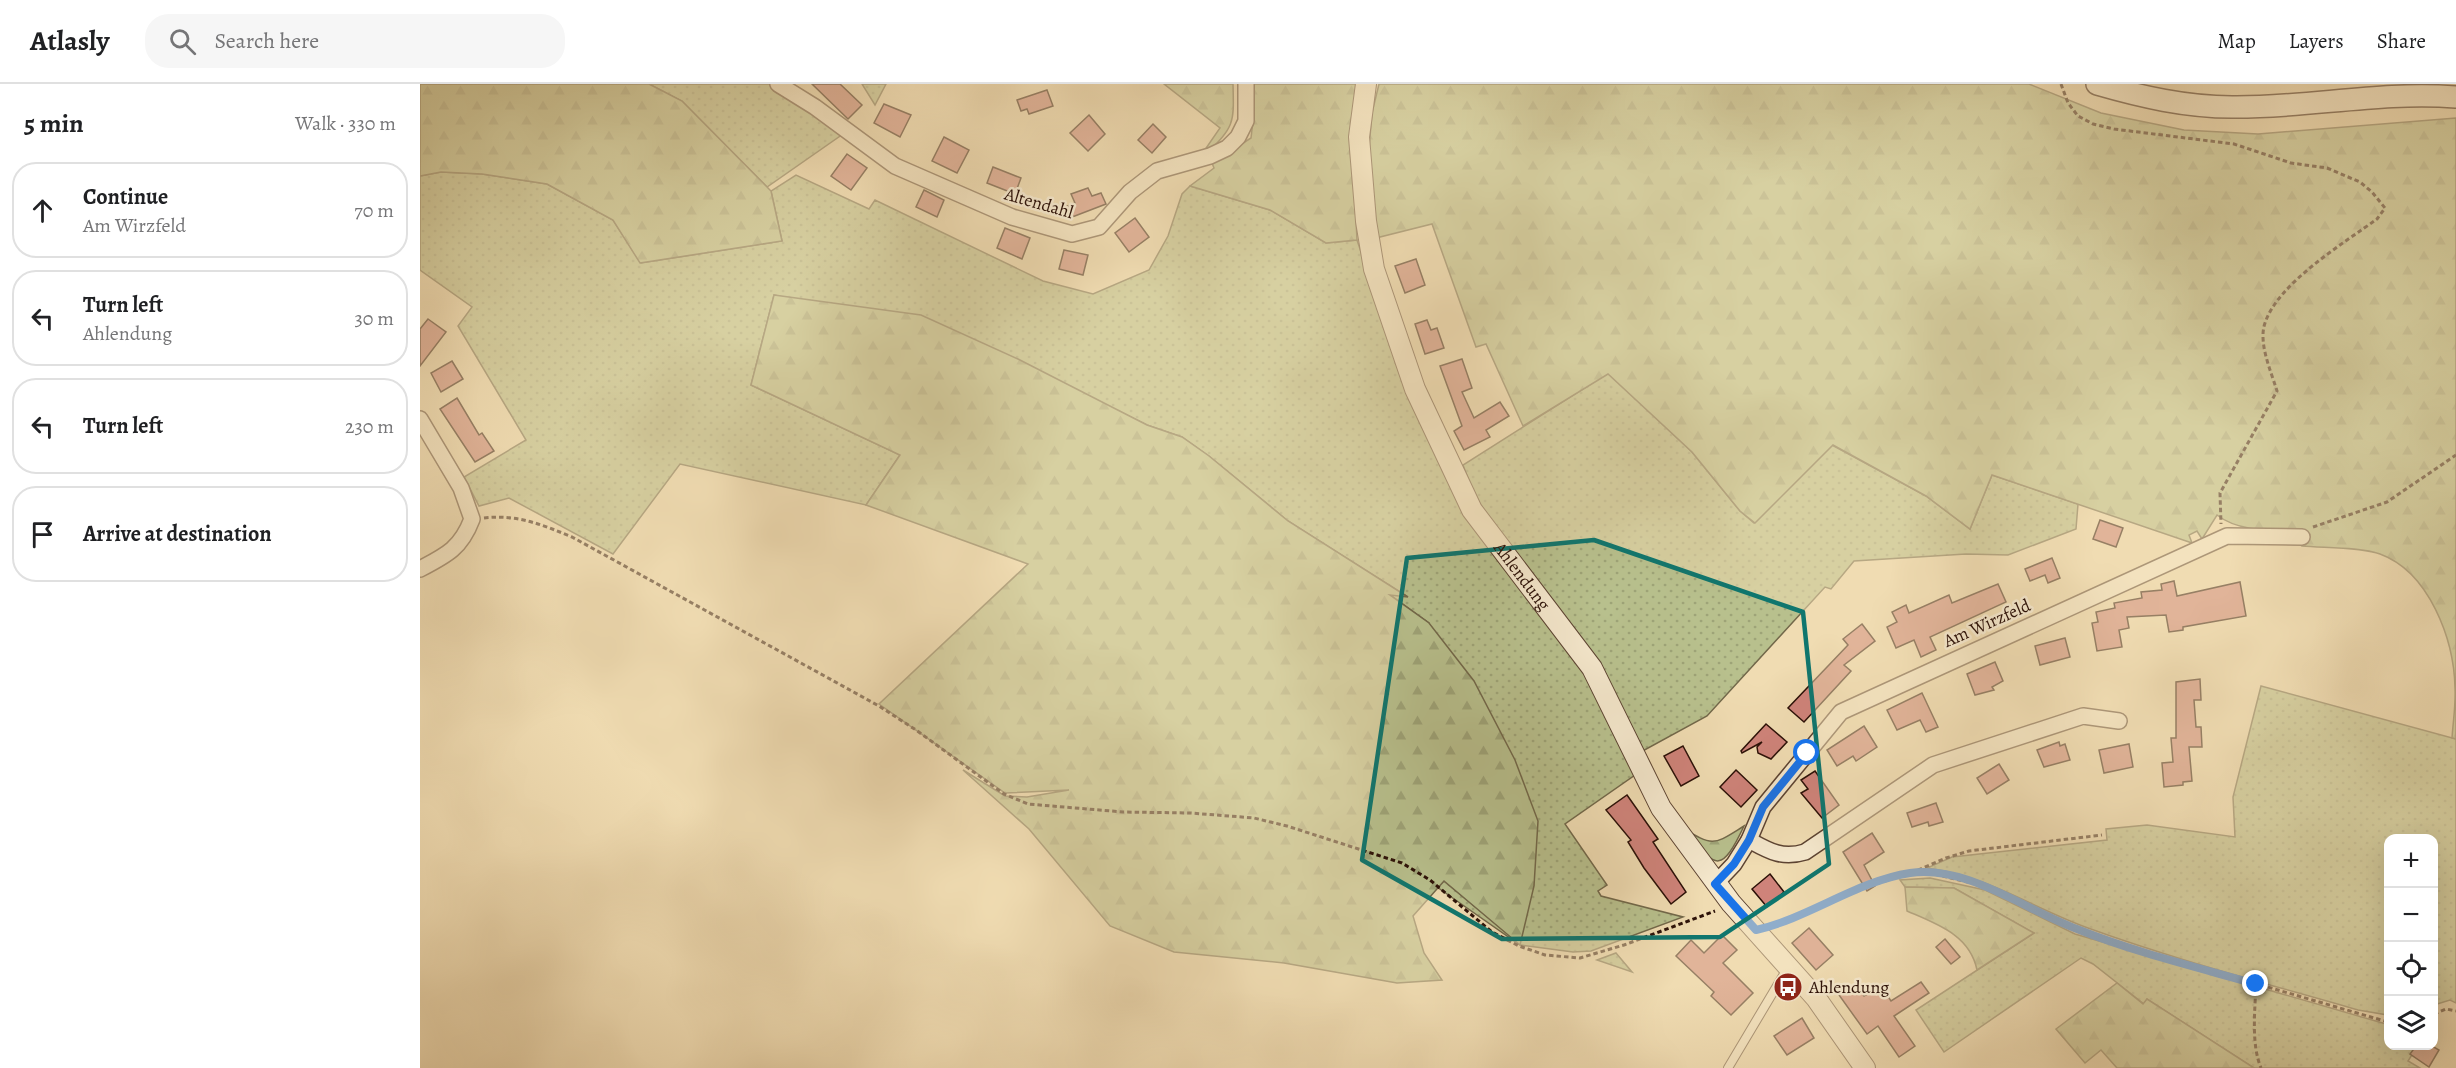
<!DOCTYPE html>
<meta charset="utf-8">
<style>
:root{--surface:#fff;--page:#f6f6f6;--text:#202124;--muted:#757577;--line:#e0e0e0}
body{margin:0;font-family:Alegreya,serif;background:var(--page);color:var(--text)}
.controls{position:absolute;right:18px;bottom:18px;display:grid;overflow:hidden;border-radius:12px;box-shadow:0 6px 24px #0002}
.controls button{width:54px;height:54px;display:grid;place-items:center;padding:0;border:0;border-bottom:2px solid var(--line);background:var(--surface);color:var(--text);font:30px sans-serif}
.stop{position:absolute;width:18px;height:18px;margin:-14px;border:4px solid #1a73e8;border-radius:50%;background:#fff}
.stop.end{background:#1a73e8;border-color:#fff;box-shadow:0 2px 6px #0008}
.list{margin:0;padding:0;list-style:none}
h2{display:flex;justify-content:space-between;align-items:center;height:78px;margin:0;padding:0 24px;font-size:26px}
h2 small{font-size:20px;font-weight:400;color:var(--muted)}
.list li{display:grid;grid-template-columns:39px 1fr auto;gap:18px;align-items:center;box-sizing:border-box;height:96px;margin:0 12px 12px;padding:0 12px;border:2px solid var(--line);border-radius:24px}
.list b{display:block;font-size:22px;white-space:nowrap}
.list p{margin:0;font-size:20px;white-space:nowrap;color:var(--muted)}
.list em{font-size:20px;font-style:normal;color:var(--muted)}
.icon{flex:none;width:33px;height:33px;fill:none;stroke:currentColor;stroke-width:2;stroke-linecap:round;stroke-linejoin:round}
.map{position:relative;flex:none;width:2036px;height:984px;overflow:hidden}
header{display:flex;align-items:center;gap:36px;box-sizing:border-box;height:84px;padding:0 30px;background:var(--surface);border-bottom:2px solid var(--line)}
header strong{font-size:28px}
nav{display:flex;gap:33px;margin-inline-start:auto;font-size:21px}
.search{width:420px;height:54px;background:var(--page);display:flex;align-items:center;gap:15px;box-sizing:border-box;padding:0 21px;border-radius:24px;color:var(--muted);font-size:22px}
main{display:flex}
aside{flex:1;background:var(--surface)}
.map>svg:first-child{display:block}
.grass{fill:url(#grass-dots);stroke:#72684a;stroke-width:1.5}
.forest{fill:url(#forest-firs);stroke:#72684a;stroke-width:1.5}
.building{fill:#cf837a;stroke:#2b1007;stroke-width:1.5}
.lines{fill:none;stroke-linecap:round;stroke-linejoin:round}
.service-casing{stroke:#5c4332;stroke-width:10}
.minor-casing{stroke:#5c4332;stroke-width:18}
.tertiary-casing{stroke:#5c4332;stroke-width:22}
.secondary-casing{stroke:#2b1007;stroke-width:24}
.path{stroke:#2b1007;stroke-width:3;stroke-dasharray:4.5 3;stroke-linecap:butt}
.service{stroke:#f5e8cd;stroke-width:8}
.minor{stroke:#f5e8cd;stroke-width:15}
.tertiary{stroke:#f5e8cd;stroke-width:20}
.secondary{stroke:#f5e8cd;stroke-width:21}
.route{stroke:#1a73e8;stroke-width:8}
.marked{fill:none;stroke:#0f766e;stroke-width:4.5;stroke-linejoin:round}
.labels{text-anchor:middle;stroke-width:5;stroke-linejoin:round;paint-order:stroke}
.street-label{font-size:18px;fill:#2b1007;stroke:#f5e8cd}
.poi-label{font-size:18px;fill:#2b1007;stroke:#f5e8cd;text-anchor:start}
</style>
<header>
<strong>Atlasly</strong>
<div class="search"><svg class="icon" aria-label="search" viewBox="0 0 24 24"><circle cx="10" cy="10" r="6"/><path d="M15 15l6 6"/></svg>Search here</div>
<nav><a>Map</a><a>Layers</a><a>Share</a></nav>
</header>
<main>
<aside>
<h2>5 min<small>Walk · 330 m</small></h2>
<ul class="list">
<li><svg class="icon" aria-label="ahead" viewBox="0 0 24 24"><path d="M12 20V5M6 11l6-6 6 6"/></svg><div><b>Continue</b><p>Am Wirzfeld</p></div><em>70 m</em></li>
<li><svg class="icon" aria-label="left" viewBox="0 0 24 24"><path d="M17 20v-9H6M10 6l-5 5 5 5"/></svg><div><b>Turn left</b><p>Ahlendung</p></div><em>30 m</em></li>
<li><svg class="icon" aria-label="left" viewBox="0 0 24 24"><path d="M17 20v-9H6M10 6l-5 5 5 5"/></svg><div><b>Turn left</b></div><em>230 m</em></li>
<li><svg class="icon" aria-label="arrive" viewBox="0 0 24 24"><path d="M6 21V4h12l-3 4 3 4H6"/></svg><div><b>Arrive at destination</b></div></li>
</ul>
</aside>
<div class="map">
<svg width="2036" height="984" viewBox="0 0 2036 984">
<defs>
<pattern id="grass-dots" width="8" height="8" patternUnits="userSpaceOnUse" patternTransform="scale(1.5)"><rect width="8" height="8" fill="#b8c08d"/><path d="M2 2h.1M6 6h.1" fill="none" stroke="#9ea478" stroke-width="1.8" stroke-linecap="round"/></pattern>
<pattern id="forest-firs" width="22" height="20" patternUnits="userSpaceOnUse" patternTransform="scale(1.5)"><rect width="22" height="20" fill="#b8c08d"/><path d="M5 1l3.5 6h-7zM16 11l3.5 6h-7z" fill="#9ea478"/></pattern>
</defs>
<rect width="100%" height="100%" fill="#f0dcb2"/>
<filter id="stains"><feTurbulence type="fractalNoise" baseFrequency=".00333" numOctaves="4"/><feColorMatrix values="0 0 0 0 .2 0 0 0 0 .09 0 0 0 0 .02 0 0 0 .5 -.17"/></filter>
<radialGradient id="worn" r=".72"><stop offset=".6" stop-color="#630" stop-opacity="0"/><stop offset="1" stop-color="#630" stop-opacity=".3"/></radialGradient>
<g class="grass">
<path d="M229,0H351L423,50L347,103L262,17Z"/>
<path d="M442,0H466L455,21Z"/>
<path d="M21,88L62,90L127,100L193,136L221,179L362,157L351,107L376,91L449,125L455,116L623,197L673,210L729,186L748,152L762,110L770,102L850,126L906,159L937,156L991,317L1167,591L1215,691L1145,740L1187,801L1178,807L1181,812L1263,833L1171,867L1153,868L1100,861L1017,803L1024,797L1100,860L1009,539L969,510L986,512L868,437L789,372L762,353L727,341L565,261L354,211L331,301L480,371L446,421L260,380L193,470L89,414L59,422L44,393L106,356L38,242L52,223L0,186V92Z"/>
<path d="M1188,289L1272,368L1320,427L1334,439L1412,361L1506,412L1550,445L1572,391L1658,420L1656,445L1588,471L1546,470L1434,477L1411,505L1405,503L1287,632L1219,669L1058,421L1043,381Z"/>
<path d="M1841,602L2036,655V919L2030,916L2014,921V754H1968V931L1938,926C1848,900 1756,876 1668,844C1610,823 1571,793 1507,784L1532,773L1687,756L1686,745L1727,741L1815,753L1813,713Z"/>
<path d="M1510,794L1565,806L1655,850L1966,940L1968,942V962L1997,963L1988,977L2000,984H1834L1727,915L1724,920L1673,880L1661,874L1524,968L1496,926L1614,849L1534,804L1485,803L1480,796Z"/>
<path d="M1196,869L1212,888L1177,876Z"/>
</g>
<g class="forest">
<path d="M0,0H229L262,17L351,107L362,157L220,179L193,136L127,100L62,90L21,88L0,92Z"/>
<path d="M744,0H813C814,39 815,42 786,70H782L800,44Z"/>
<path d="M830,0H941L934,95L937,156L906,159L850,126L770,102L794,84L792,79L831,54L834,28Z"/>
<path d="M959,0H1609L1681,29L1764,46L1838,50L2036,34V655L2032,654C2033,638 2036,620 2035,604C2034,555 2009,488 1960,470C1940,463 1904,464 1882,462L1884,448C1856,446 1820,449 1797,431L1782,455L1777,447L1769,451L1772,459L1572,391L1550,445L1506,412L1413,361L1335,439L1320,427L1272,368L1188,290L1103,342L1066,260L1056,263L1012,140L956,154L954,117L947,88L952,29Z"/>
<path d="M354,211L501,231L598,275L727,341L762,353L789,372L868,437L988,513L970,511L1009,539L1054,597L1095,676L1118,737L1114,802L1100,861L1024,797L993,832L1004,869L1022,896L977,899L864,879L754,868L690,842L609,745L543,686L585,712L607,713L649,706L585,709L459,620L608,480L446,421L480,371L331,301Z"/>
<path d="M1324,742C1299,795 1295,781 1262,744C1295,763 1293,761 1324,742Z"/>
<path d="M1485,803L1534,804L1614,849L1557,886C1550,851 1517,840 1487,827Z"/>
<path d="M1697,899L1723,920L1727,915L1834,984H1697L1681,966L1665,979L1636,945Z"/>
</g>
<g class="building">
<path d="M392,0H420L442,21L428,35Z"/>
<path d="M627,6L633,22L609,30L607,25L601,27L597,16Z"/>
<path d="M464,20L491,31L480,53L454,39Z"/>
<path d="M669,31L685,50L668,67L650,49Z"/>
<path d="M733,40L746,53L732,69L718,56Z"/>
<path d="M524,53L549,66L537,89L512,77Z"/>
<path d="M427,70L447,84L431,106L411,92Z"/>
<path d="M573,83L601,94L595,110L567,99Z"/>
<path d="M668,104L672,112L681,109L686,120L647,135L643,124L655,119L651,110Z"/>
<path d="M504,106L524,116L517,133L496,123Z"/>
<path d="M715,134L729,153L709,168L695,149Z"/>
<path d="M585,144L610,154L602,175L577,164Z"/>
<path d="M644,166L668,171L663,191L639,185Z"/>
<path d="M996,175L1005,201L985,209L975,182Z"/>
<path d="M8,235L26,248L0,282V245Z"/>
<path d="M1007,236L1011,246L1017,244L1024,264L1005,270L995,240Z"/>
<path d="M1042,275L1052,304L1042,308L1054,334L1080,318L1089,332L1066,346L1070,353L1044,366L1034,347L1042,342L1020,282Z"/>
<path d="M32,277L43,295L21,308L11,289Z"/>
<path d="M37,314L59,351L62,349L74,367L55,378L20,325Z"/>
<path d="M1680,436L1703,444L1696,463L1673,455Z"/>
<path d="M1632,474L1640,494L1628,499L1625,491L1610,497L1605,485Z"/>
<path d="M1754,497L1757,512L1820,498L1826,532L1763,543V546L1749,548L1746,531L1707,533L1709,544L1699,546L1702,563L1677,567L1672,539L1678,538L1676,528L1695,524L1694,519L1722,514L1721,508L1742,506L1741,500Z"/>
<path d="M1578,500L1586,518L1510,553L1516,566L1501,573L1494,556L1476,564L1467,543L1477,538L1472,528L1486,521L1489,529L1529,511L1532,519Z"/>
<path d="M1442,540L1455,557L1424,581L1431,587L1384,638L1368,624L1428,561L1423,555Z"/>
<path d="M1645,554L1650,573L1620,581L1615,562Z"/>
<path d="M1575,578L1583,597L1572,603L1574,606L1555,611L1547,590Z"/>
<path d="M1780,595L1781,616H1774L1776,643H1781L1782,663H1769L1772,697L1763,698V701L1744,703L1742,679L1753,678L1751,654H1756V598Z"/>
<path d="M1502,609L1518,643L1506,648L1500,636L1477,646L1467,626Z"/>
<path d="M1346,640L1367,658L1351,675L1338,669L1337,663L1342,658L1322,669L1321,667Z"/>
<path d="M1444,642L1457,663L1436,677L1433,672L1417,682L1407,666Z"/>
<path d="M1639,658L1640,662L1645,660L1650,676L1624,683L1617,666Z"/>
<path d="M1709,660L1713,683L1684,689L1679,666Z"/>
<path d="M1263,662L1279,692L1261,702L1244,672Z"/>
<path d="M1579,680L1589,696L1567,710L1557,694Z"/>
<path d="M1316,686L1337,706L1321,723L1300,703Z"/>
<path d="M1395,687L1419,721L1402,734L1381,709L1388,705L1381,696Z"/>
<path d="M1207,711L1238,755L1233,758L1266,808L1251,820L1224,784L1208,758L1211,756L1186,726Z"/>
<path d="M1516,719L1523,738L1509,742L1508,738L1492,743L1487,729Z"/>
<path d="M1452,749L1464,768L1444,781L1455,802L1447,807L1423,768Z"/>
<path d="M1350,790L1364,808L1347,823L1332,805Z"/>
<path d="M1389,844L1413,871L1396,886L1372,859Z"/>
<path d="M1302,851L1317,866L1303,879L1333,909L1311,931L1291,912L1294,908L1256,872L1271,856L1284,869Z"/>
<path d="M1525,855L1540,873L1531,880L1516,863Z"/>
<path d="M1501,898L1509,909L1474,932L1495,962L1479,973L1458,942L1447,950L1419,911L1436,900L1444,912L1461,902L1471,917Z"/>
<path d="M1382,934L1394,954L1367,971L1354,952Z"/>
<path d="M1996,962H2012L2019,966L2009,983L1990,970Z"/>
</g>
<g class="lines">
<g class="service-casing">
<path id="service" d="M1308,984L1367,885"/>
</g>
<g class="minor-casing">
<g id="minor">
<path d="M358,0L395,23L475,82L592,133L652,150L679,143L710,108L737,87L790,72L807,64L818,53L826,37V0"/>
<path d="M0,335L41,404L52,435C41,464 27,471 0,485"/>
<path d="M1329,756C1349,767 1362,775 1385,768L1513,681L1663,632L1699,637"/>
<path d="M1295,800L1314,780L1329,756L1343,723L1421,628L1807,452L1882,453"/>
</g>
</g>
<g class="tertiary-casing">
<g id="tertiary">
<path id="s1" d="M946,0L939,53L946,137L954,185L995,305L1052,426L1172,584L1241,724L1311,819L1396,914L1445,984"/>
</g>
</g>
<g class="secondary-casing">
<path id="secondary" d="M1677,0C1722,13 1766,23 1812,23C1887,24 1960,7 2036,13"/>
</g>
<g class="path">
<path d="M1641,0L1648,19L1658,32L1673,40L1694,45L1814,60L1871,79L1907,84L1940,98L1952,108L1965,124L1957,135C1924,159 1858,199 1845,239C1838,259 1851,287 1857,307L1800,409L1801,440"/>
<path d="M64,434C97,430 123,441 152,453L459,622L496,646L584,710L608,720L703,728L771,729L834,734L867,742L982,779L1010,796L1072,848L1099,862L1125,871L1160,874L1204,861L1295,827"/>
<path d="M1893,443L1967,418L2036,371"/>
<path d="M1491,789L1526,774L1549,767L1682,751"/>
<path d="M1353,842L1441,805L1489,789H1510L1568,803L1657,846L1703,861L1968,938"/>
<path d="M1836,900C1835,926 1831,960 1841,984"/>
<path d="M2014,930L2026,925L2036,927"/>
</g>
<use href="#service" class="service"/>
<use href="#minor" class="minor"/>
<use href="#tertiary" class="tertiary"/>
<use href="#secondary" class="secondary"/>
</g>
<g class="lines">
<path class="route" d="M1387,669L1343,723L1329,756L1314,780L1295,800L1336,846C1389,834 1437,797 1490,789C1548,781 1605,826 1657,845C1714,868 1776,883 1836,900"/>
</g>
<path d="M0 0H2036V984H0ZM1174,456L1383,528L1409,780L1300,853L1082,855L942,776L987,474Z" fill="#f0dcb2" fill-opacity=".55" fill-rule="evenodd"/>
<path class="marked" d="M1174,456L1383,528L1409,780L1300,853L1082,855L942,776L987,474Z"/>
<defs>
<g id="bus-disc" transform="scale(1.5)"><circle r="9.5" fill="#8f2418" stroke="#f5e8cd"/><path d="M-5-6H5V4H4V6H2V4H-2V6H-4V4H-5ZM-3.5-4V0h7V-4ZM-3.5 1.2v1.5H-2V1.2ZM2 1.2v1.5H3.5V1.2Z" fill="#fff"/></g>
</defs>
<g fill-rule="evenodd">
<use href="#bus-disc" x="1368" y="903"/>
</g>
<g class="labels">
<g class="street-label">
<text transform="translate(619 119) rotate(16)" y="6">Altendahl</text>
<text dy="6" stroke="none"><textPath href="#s1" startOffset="530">Ahlendung</textPath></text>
<text transform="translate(1567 539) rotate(-24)" y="6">Am Wirzfeld</text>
</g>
<g class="poi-label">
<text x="1389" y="909">Ahlendung</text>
</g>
</g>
<rect width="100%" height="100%" filter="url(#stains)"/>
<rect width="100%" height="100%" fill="url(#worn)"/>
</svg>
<div class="controls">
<button>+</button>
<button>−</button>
<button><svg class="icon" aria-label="locate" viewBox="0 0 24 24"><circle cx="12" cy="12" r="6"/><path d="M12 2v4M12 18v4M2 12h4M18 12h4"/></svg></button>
<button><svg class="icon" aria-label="layers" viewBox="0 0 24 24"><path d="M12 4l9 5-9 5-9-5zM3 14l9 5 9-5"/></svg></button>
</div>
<div class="stop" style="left:1387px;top:669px"></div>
<div class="stop end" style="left:1836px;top:900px"></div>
</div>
</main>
